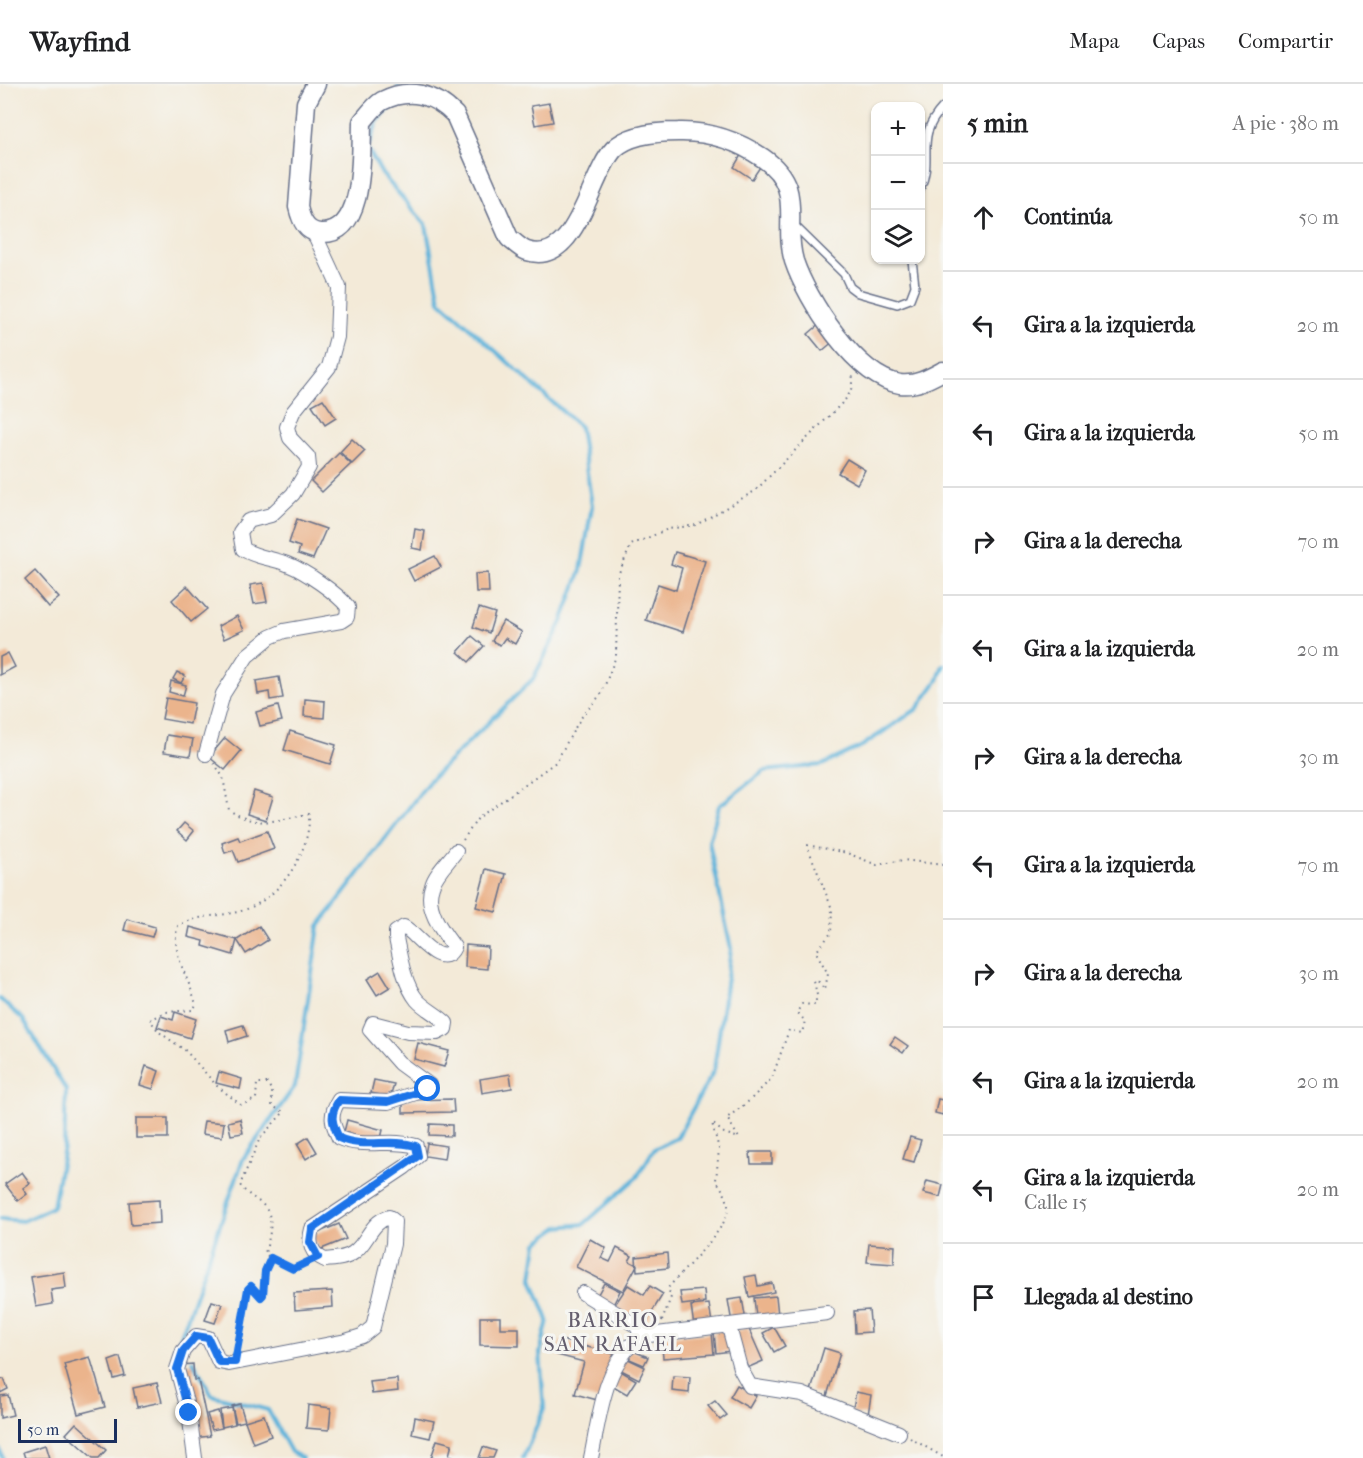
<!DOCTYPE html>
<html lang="es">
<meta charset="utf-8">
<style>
:root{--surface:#fff;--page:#f6f6f6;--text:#202124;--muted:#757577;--line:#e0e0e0}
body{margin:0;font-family:"IM FELL French Canon",serif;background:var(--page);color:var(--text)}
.controls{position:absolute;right:18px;top:18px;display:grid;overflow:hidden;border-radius:12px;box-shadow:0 2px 4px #0004}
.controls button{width:54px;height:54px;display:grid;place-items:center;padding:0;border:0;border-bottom:2px solid var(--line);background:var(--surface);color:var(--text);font:30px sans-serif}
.scale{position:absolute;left:18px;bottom:15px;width:99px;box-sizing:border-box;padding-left:6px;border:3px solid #1b2f5e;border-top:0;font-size:16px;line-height:21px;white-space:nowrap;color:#1b2f5e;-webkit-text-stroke:4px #f6f6f2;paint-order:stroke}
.stop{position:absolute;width:18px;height:18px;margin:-14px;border:4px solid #1a73e8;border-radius:50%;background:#fff}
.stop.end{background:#1a73e8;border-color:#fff;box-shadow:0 2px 6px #0008}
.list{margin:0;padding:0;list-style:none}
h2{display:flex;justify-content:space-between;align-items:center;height:78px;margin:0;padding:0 24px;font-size:26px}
h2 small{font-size:20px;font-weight:400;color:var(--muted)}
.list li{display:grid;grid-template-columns:39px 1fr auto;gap:18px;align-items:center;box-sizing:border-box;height:108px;padding:0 24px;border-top:2px solid var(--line)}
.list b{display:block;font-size:22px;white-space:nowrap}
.list p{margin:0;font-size:20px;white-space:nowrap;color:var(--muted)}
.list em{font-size:20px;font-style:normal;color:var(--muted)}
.icon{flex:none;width:33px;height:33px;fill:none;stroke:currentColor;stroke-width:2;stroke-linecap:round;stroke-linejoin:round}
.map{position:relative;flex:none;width:943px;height:1374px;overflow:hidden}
header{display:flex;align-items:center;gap:36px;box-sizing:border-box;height:84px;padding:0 30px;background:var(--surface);border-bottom:2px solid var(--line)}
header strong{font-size:28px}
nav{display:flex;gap:33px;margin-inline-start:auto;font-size:21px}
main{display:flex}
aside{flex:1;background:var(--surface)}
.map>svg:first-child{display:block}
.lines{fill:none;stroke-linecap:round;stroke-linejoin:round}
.stream{stroke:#5db3da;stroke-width:4}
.building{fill:#ebb48c}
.service-casing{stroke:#677089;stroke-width:10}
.minor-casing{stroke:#677089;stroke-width:16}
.secondary-casing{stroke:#677089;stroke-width:21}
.path{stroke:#677089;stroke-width:2;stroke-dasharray:1.5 4.5;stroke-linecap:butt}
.service{stroke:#fff;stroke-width:7}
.minor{stroke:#fff;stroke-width:14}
.secondary{stroke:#fff;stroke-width:18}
.route{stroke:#1a73e8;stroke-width:8}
.labels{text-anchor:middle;stroke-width:6;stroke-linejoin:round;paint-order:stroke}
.neighbourhood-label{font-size:21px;letter-spacing:1.5px;fill:#645e6e;stroke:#f6f6f2}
</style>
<header>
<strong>Wayfind</strong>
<nav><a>Mapa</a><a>Capas</a><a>Compartir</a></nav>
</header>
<main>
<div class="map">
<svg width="943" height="1374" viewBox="0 0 943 1374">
<rect width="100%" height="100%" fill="#f6f6f2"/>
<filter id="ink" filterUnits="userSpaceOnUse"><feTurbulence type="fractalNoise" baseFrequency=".0167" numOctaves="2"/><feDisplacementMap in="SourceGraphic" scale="12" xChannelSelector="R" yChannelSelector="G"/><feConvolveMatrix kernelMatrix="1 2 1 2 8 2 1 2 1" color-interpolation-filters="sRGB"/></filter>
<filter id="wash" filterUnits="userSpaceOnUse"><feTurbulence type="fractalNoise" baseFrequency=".008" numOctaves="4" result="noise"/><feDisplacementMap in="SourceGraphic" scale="24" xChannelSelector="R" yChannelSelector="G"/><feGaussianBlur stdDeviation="1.35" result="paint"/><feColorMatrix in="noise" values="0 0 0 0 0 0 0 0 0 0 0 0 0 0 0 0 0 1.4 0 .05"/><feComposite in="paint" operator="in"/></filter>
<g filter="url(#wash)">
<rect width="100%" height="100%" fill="#f3ead8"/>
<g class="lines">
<g class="stream">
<path d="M398,2V0"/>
<path d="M369,60L377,38L393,21"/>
<path d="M0,915L23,935L66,1006L64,1063L53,1123L23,1137L0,1135"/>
<path d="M176,1267L243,1075L295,1002L319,842L430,696L533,595L562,538L581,486L592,422L580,343L440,217L426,141L382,90L369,67"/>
<path d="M193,1277L212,1311L268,1326L291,1368L302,1374"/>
<path d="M0,1366L3,1374"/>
<path d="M523,1374L544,1325L540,1269L548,1236L532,1195L537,1159L558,1143L584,1140L637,1093L654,1065L677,1054L714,986L731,865L709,758L719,722L764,687L822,681L862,662L917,625L938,596L943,581"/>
</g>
</g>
<g id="blocks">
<g class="building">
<path d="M549,19L553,38L535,41L531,22Z"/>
<path d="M741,71L760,83L752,95L734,83Z"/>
<path d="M821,239L835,256L822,267L808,250Z"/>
<path d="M323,315L336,334L325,341L312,321Z"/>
<path d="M352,355L365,367L352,380L340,368Z"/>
<path d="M339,369L351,380L322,408L311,397Z"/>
<path d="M847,375L865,386L857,400L838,389Z"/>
<path d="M297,435L326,445L313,475L298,470L300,463L289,459Z"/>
<path d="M415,445L425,447L422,466L412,464Z"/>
<path d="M675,468L705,477L683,548L646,536L658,500L676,506L682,484L671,480Z"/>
<path d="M435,472L441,483L414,497L408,485Z"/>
<path d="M35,487L59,514L48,523L25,496Z"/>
<path d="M488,489L489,508H476L475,490Z"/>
<path d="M263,499L267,518L254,520L250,501Z"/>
<path d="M187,502L207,525L191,538L172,516Z"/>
<path d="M479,524L495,529L489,549L473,543Z"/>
<path d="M237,532L244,546L224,555L218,542Z"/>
<path d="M503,537L522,548L515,560L505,554L500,561L492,557Z"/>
<path d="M472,552L484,562L469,578L458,568Z"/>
<path d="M8,569L15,583L0,591V573Z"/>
<path d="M177,588L185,592L181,599L173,595Z"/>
<path d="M279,593L283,614L270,616L269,608L258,610L256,597Z"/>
<path d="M171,597L186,601L183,612L169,608Z"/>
<path d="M166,614L194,619L190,640L162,635Z"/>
<path d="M305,615L325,617L324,634L304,632Z"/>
<path d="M278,622L282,637L260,642L256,628Z"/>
<path d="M290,647L336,661L330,680L284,666Z"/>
<path d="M167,651L193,655L190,672L164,668Z"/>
<path d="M225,654L241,667L225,686L209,673Z"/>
<path d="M254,707L273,713L266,736L247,730Z"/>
<path d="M184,739L194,747L187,756L177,747Z"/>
<path d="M267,747L274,765L238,778L233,766L225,769L222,759L238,753L240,757Z"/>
<path d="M486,785L506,790L496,828L476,823Z"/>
<path d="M127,835L155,843L152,853L124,846Z"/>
<path d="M259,842L268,856L246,870L237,856Z"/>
<path d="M190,843L237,856L233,871L203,862L204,857L188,853Z"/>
<path d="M466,861L488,863L487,885L465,883Z"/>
<path d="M380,887L390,903L377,911L367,895Z"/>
<path d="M175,928L196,935L190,954L157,943L161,932L173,936Z"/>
<path d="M243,941L247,952L229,958L226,946Z"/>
<path d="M895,953L908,962L903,969L890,960Z"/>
<path d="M418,959L449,967L444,983L414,975Z"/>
<path d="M146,982L159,987L153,1005L140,1001Z"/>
<path d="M219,988L242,995L240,1005L216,999Z"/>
<path d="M510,990L512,1004L482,1009L480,995Z"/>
<path d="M374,996L394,1000L390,1013L371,1009Z"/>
<path d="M453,1015L454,1028L403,1029V1016Z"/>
<path d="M938,1015L943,1016V1031L935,1029Z"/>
<rect x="136" y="1034" width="32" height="20"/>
<path d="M240,1035L243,1049L231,1051L228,1038Z"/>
<path d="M347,1036L383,1046L380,1058L344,1048Z"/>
<path d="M204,1037L224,1039L222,1053L202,1050Z"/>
<path d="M430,1040L452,1041V1052L429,1051Z"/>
<path d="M308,1053L317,1068L306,1075L297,1060Z"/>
<path d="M910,1053L921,1056L914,1078L903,1075Z"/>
<path d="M427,1059L446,1062L444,1075L425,1072Z"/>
<path d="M750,1068H772V1080H751Z"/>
<path d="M22,1088L30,1099L23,1104L27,1110L18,1117L5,1100Z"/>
<path d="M927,1097L943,1101L940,1113L923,1109Z"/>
<path d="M159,1116L160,1139L131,1141L129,1118Z"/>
<path d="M339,1140L346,1155L319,1166L312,1151Z"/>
<path d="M590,1155L606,1164L601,1174L610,1178L617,1164L632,1172L629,1177L637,1181L623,1207L576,1183Z"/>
<path d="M869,1160L895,1162L894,1180L867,1178Z"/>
<path d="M667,1169L668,1184L637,1187L636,1173Z"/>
<path d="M64,1188L66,1204L51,1206L53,1220L36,1223L31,1193Z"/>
<path d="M756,1191L758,1202L772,1199L774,1208L749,1213L745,1193Z"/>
<path d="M604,1199L620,1207L613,1221L597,1212Z"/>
<path d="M628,1201L644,1211L650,1202L663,1210L644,1241L614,1222Z"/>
<path d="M704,1206L705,1218L682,1221L680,1208Z"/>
<path d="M332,1207L333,1223L295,1226L294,1209Z"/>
<path d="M776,1212L778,1231L756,1233L754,1214Z"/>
<path d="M742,1214L746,1237L732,1239L728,1216Z"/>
<path d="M212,1217L222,1220L215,1239L205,1236Z"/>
<path d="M709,1220L712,1239L694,1242L691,1222Z"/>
<path d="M869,1226L871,1248L855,1249L854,1227Z"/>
<path d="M480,1233H500V1244H519V1262L480,1261Z"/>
<path d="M748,1243L763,1277L747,1284L732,1250Z"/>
<path d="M774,1243L785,1262L774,1268L763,1249Z"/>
<path d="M728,1245L731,1267L716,1269L714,1248Z"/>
<path d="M712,1249L714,1270L663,1274L661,1253Z"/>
<path d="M561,1256L614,1270L601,1317L575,1310L584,1278L557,1271Z"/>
<path d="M824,1264L840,1269L827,1312L811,1307Z"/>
<path d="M628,1265L648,1273L644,1281L625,1273Z"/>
<path d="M90,1273L105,1323L78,1330L64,1280Z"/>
<path d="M120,1273L125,1292L114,1295L109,1277Z"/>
<path d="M624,1273L645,1283L639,1295L619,1285Z"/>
<path d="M193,1280L194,1296H198L210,1352L194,1354L180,1281Z"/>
<path d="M619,1286L636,1296L627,1310L610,1300Z"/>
<path d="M673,1292L690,1293L689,1309L672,1307Z"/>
<path d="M4,1295L8,1305L0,1309V1296Z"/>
<path d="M397,1295L398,1307L372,1310L370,1298Z"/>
<path d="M157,1299L162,1318L137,1323L133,1304Z"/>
<path d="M737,1301L756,1312L749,1324L730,1313Z"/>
<path d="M856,1308L871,1311L868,1331L852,1329Z"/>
<path d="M8,1311L13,1331L0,1334V1312Z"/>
<path d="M715,1317L727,1331L720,1336L708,1322Z"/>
<path d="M240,1320L245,1337L236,1339L232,1322Z"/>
<path d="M308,1321L331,1324L329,1346L306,1344Z"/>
<path d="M232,1324L235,1340L222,1343L220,1326Z"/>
<path d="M218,1327L222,1344L212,1346L207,1330Z"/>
<path d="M264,1331L271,1352L253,1359L245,1337Z"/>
<path d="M415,1333L434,1337L430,1354L412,1350Z"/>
<path d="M76,1339L106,1366L99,1374H93L66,1350Z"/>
<path d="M437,1356L452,1360L449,1371L457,1374H431Z"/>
<path d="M45,1361L49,1374H25L23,1368Z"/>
<path d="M483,1363L496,1367L493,1374H479Z"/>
</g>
</g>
</g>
<g filter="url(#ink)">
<use href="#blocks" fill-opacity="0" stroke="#677089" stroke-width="1.5"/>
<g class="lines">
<g class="service-casing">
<g id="service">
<path d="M920,105C935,73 913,55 943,23"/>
<path d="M794,141L844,190L850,203L858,209L897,220L910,215L915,202L912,176"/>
</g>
</g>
<g class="minor-casing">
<g id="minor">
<path d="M206,670L223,610L247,572L270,553L284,547L341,537L347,533L348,523C337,509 305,487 287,480C272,474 257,474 243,465L240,448L248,437L271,431L293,410L309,383L308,373L290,354L287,343L293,328L329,283L337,253L339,203L314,149"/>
<path d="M583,1209L637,1242L641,1252"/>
<path d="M729,1243L740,1284L750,1302L802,1310L899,1349"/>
<path d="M641,1252L827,1229"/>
<path d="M195,1374L189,1329L177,1285L183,1267L196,1252L208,1254L219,1278L229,1280L346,1257L362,1252L373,1243L393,1160L394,1137L389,1133C370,1138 368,1159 353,1169C345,1175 334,1175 325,1176C311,1170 308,1159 312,1145L405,1083L418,1072L416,1062C390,1054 364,1065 339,1054C332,1039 329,1031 339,1016L388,1018L428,1005L429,1001L399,979L370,946L373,939L408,948L437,949L445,945L446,939C437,930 425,925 417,916C404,900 400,873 396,854V848L404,843C415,848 442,889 454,863C442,847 424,824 432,802C435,790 449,777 456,767"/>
<path d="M591,1374C600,1331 603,1281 641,1252"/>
</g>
</g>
<g class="secondary-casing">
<path id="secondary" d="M316,0L306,19L298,123C301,136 306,148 320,149C366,152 361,69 362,38C368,31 375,21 382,17C409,3 435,10 455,31L509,154C514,158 521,165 527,167C577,183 589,92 614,65C629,50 658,48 678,48C709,47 738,57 763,74C806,104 782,137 794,177C807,216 856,293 900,300C916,302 930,294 943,287"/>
</g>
<g class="path">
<path d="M214,679L223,693L229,726C260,746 277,735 309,730C311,769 279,816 241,827C220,833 198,830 178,842C169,868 191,897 196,921L193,926L166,928L150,936L159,948L186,967L217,1002L241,1021L256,1015L257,999H267L272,1007V1022L284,1028L260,1054L240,1101C246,1109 250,1111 258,1117C277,1129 270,1151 265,1169L271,1175"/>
<path d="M463,756L478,734L556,678L580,635L602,609L616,572L618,491L631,461L668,445L696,441L755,407L845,316L851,307L853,290"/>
<path d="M662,1237L671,1213L668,1204C682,1187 727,1145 728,1126C729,1114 722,1105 716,1096L719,1065L712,1039L724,1049L739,1054L727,1034L749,1017L772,994L789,946L802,949L805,937L797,928L802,920L815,921L817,911L814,897L819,898L825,905L828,890L816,868L831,849L832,825L807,761L847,769L877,781L903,776L943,781"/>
<path d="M237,1266L248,1205L251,1202L261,1213L263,1211L265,1187L271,1175L293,1185L307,1178"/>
<path d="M910,1354L943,1373"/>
</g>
<use href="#service" class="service"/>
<use href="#minor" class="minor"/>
<use href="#secondary" class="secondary"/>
</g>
</g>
<g class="lines" filter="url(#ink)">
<path class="route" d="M189,1329L177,1285L183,1267L196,1252L208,1254L219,1278H235L248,1205L251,1202L261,1213L263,1211L265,1187L271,1174L293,1185L318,1173L310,1158L312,1145L418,1072L416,1062C390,1054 364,1065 339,1054C332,1039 329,1031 339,1016L388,1018L428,1005"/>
</g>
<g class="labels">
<g class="neighbourhood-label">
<text x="613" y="1243">BARRIO<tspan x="613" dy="24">SAN RAFAEL</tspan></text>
</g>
</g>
</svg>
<div class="controls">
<button>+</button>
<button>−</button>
<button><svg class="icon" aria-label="layers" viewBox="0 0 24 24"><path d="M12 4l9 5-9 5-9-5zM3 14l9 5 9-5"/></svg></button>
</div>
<div class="scale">50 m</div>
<div class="stop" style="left:428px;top:1005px"></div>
<div class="stop end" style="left:189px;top:1329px"></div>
</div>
<aside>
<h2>5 min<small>A pie · 380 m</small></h2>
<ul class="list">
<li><svg class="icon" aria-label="ahead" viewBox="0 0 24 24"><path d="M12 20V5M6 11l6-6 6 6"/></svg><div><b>Continúa</b></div><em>50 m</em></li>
<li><svg class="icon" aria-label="left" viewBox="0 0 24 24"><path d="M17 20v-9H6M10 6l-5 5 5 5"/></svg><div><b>Gira a la izquierda</b></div><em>20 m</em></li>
<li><svg class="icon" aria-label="left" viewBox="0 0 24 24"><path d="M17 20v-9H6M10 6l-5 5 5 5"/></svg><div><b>Gira a la izquierda</b></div><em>50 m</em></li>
<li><svg class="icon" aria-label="right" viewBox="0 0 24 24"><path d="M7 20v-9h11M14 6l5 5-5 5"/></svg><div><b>Gira a la derecha</b></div><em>70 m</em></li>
<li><svg class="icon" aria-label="left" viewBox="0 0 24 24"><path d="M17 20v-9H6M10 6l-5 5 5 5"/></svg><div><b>Gira a la izquierda</b></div><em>20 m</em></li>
<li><svg class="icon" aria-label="right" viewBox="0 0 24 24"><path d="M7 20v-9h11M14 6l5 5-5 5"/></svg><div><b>Gira a la derecha</b></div><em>30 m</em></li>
<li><svg class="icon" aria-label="left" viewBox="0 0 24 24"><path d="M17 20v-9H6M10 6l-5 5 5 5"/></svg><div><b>Gira a la izquierda</b></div><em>70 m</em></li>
<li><svg class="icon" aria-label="right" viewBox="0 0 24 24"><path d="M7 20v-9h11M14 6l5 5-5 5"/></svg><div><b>Gira a la derecha</b></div><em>30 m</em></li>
<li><svg class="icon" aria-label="left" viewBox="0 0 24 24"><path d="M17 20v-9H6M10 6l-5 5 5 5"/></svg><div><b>Gira a la izquierda</b></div><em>20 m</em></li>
<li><svg class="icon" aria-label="left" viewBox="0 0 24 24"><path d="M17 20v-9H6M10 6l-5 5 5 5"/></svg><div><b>Gira a la izquierda</b><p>Calle 15</p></div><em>20 m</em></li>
<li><svg class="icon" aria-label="arrive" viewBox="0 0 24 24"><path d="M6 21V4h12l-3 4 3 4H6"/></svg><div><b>Llegada al destino</b></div></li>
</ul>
</aside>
</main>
